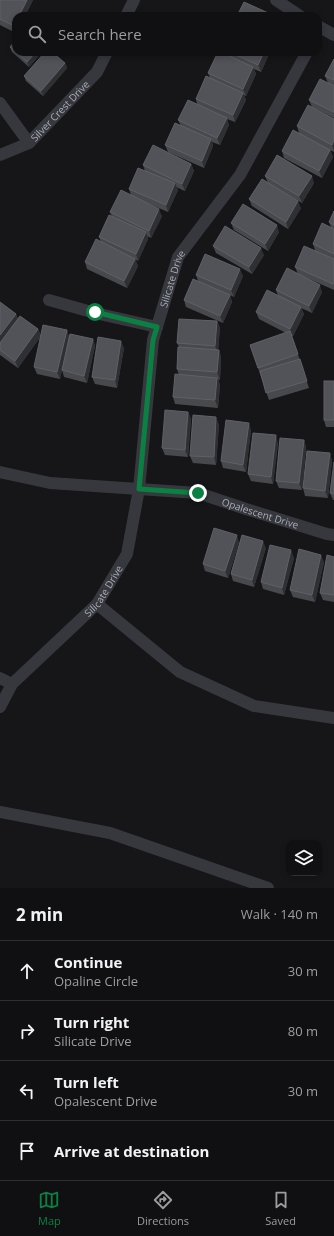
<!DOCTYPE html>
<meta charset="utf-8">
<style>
:root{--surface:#101012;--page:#1e1e20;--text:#f1f3f6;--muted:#9c9d9f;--line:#303032;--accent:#0b8043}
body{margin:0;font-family:"Open Sans",sans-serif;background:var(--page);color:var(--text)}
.controls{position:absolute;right:12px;bottom:12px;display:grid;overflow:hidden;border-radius:8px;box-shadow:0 2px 6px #0003}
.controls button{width:36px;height:36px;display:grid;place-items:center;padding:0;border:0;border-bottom:1px solid var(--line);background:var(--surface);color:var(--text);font:20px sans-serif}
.stop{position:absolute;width:12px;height:12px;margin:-9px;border:3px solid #0b8043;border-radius:50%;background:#fff}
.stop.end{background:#0b8043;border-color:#fff;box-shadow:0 1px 4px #0008}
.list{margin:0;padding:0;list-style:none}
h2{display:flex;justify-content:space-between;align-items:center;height:52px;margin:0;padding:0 16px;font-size:17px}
h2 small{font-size:13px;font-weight:400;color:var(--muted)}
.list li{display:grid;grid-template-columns:26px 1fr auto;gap:12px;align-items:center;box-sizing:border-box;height:60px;padding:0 16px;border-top:1px solid var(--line)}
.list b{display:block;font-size:15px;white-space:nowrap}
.list p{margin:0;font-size:13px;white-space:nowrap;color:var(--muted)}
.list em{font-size:13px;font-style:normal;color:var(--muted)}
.icon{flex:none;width:22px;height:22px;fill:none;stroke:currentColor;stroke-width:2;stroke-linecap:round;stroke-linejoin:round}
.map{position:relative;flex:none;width:334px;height:888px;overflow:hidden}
.search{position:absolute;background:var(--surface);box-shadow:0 2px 6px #0003;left:12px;right:12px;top:12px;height:44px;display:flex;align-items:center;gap:10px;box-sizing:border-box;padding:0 14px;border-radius:12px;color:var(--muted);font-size:15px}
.sheet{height:292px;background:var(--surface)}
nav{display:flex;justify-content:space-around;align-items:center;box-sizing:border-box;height:56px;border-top:1px solid var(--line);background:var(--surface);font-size:11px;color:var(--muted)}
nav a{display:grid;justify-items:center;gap:2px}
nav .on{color:var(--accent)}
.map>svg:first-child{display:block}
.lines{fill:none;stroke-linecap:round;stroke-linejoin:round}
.minor{stroke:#37383d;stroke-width:12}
.wall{fill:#47494d}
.shaded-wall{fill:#2f3033}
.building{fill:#525359;stroke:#5f6168}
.route{stroke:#0b8043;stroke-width:5}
.labels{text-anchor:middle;stroke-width:3;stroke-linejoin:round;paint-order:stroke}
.street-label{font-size:10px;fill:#a8adb8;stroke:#111113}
</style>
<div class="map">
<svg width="334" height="888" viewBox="0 0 334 888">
<rect width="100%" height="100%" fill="#161618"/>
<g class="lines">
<g class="minor">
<path d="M276,0L300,16"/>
<path d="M126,16L134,0"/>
<path d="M318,26L334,35"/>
<path d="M0,103L29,143"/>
<path id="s1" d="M0,155L29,143L97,72L107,52"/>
<path d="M49,300L95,313L157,327"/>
<path id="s2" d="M0,472L50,483L198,493L246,509L327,534L334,535"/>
<path d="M97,604L180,672L254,706L334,718"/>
<path d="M0,678L12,684"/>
<path id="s3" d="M0,707L12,684L97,604L127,554L139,489L153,340L178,257L240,175L307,52"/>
<path d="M0,812L110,833L268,888"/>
</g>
</g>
<g class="wall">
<path d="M1,0H33L25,16H16V33L0,25V1Z"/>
<path d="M10,47L42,52L29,67L12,52Z"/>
<path d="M222,52H270L261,72L254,69L256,74L246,96L244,95L246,100L235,122L227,119L229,125L220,145L212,142L213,146L204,168L168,152L165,145L181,126L178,120L197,104L196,99L210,78L208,73Z"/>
<path d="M334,59V118L312,107L309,100L328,83L325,76Z"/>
<path d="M65,63L67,68L43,96L26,81L24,76Z"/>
<path d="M334,119V152L330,150L333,157L322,178L284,158L282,151L299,133L297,126Z"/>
<path d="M191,164L194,171L185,191L176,187L178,190L168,212L147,203L162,216L151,238L147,236L148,239L138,261L135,259L138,266L127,288L87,269L85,262L101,242L99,237L112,217L110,212L131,195L129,189L145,171L143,165Z"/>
<path d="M265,176L314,183L302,203L268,183Z"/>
<path d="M249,199L301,208L288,229L252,206Z"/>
<path d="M334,211V290L298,274L322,292L312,313L301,308L304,314L293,336H292L309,388L269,400L250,345L286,333L259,319L256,312L278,296L276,290L298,274L295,267L315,250L313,244L331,227L329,222Z"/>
<path d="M231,223L279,232L268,251L234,230Z"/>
<path d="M213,246L264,255L252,274L216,253Z"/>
<path d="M196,275L243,276L234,297L230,295L232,302L223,323L186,307L184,300L198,281Z"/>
<path d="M0,302L16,314L18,319L38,329L41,336L18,368L0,355Z"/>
<path d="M217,321L220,328L218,350H219L221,357L220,380L218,379L220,385L218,408L175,404L173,397L179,375L177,369L179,347L177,343Z"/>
<path d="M67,330L69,337L93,339L95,346L87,383L64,377L62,370L60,379L37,374L34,367Z"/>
<path d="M124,348L117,388L95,384L92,377Z"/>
<path d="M334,381V427H326L324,420Z"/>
<path d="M188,412L191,419L188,457L165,455L162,448Z"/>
<path d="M219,424L216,465L193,463L190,456Z"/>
<path d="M251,430L246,472L223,468L221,461Z"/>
<path d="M304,440L306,447L302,490L279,488L276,481Z"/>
<path d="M278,443L273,484L251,481L248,474Z"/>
<path d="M332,460L328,498L305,496L303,488Z"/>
<path d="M334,462V500H333L330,493Z"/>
<path d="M239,542L228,578L205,571L203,564Z"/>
<path d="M266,548L254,587L233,581L231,574Z"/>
<path d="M334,557V602L323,600L320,593Z"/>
<path d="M294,558L284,595L263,589L261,582Z"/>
<path d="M324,562L315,602L293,597L290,590Z"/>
</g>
<g class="shaded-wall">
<path d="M27,0H33L25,16H19Z"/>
<path d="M16,21V32L14,26Z"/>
<path d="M36,52H42L29,67L27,62Z"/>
<path d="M264,52H270L261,72L258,65Z"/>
<path d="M65,63L67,68L43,96L41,91Z"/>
<path d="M253,67L256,74L246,96L243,89Z"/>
<path d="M243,93L246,100L235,122L233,115Z"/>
<path d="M227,118L229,125L220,145L217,138Z"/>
<path d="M211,139L213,146L204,168L202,161Z"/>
<path d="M334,140V151L332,145Z"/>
<path d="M330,150L333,157L322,178L319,171Z"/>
<path d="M191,164L194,171L185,191L182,184Z"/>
<path d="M312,176L314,183L302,203L299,196Z"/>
<path d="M175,183L178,190L168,212L166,205Z"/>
<path d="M298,201L301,208L288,229L286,222Z"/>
<path d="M159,209L162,216L151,238L149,231Z"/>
<path d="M277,225L279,232L268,251L265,244Z"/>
<path d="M146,232L148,239L138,261L136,254Z"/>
<path d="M261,248L264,255L252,274L249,267Z"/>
<path d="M135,259L138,266L127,288L124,281Z"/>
<path d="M240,269L243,276L234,297L231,290Z"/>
<path d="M320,285L322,292L312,313L309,306Z"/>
<path d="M230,295L232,302L223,323L220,316Z"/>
<path d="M301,307L304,314L293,336L290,329Z"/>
<path d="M16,314L18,321L0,345V335Z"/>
<path d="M217,321L220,328L218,353L215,346Z"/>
<path d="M38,329L41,336L18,368L15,361Z"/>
<path d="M67,330L69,337L60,379L57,372Z"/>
<path d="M93,339L95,346L87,383L84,376Z"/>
<path d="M121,341L124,348L117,388L115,380Z"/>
<path d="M219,350L221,357L220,380L217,372Z"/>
<path d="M217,378L220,385L218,408L215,400Z"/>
<path d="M188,412L191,419L188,457L185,450Z"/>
<path d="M216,417L219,424L216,465L214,457Z"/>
<path d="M249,423L251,430L246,472L243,465Z"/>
<path d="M276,435L278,443L273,484L271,477Z"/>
<path d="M304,440L306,447L302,490L299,483Z"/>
<path d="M330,453L332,460L328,498L325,491Z"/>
<path d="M237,535L239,542L228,578L225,571Z"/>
<path d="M263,541L266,548L254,587L252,580Z"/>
<path d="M291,550L294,558L284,595L282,588Z"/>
<path d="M321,555L324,562L315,602L312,595Z"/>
</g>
<g class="building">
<path d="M1,0H27L19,16H16V21L14,26L0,19V1Z"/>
<path d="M244,2L275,16H237Z"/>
<path d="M16,40V52H36L27,62L10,47Z"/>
<path d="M45,52H52L65,63L41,91L24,76Z"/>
<path d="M218,52H221L253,67L243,89L208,73Z"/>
<path d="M230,52H264L258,65Z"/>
<path d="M334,59V80L325,76Z"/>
<path d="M206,76L243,93L233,115L196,99Z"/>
<path d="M320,79L334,86V112L309,100Z"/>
<path d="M188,100L227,118L217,138L178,120Z"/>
<path d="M308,105L334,119V140L332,145L297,126Z"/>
<path d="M175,123L211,139L202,161L165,145Z"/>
<path d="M293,130L330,150L319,171L282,151Z"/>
<path d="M153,145L191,164L182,184L143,165Z"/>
<path d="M277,155L312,176L299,196L265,176Z"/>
<path d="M138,168L175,183L166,205L129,189Z"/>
<path d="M262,179L298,201L286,222L249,199Z"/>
<path d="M121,190L159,209L149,231L110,212Z"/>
<path d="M243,204L277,225L265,244L231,223Z"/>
<path d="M334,211V225L329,222Z"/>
<path d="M109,215L146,232L136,254L99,237Z"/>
<path d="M322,223L334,229V254L313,244Z"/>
<path d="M225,226L261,248L249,267L213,246Z"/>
<path d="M96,239L135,259L124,281L85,262Z"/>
<path d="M304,246L334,259V282L333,284L295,267Z"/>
<path d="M205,254L240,269L231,290L196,275Z"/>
<path d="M287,268L320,285L309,306L276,290Z"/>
<path d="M193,279L230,295L220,316L184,300Z"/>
<path d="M267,290L301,307L290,329L256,312Z"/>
<path d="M0,302L16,314L0,335Z"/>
<path d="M20,316L38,329L15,361L0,350V343Z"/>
<path d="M179,319L217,321L215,346L177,343Z"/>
<path d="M43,325L67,330L57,372L34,367Z"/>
<path d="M290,331L298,354L258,368L250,345Z"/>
<path d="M70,334L93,339L84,376L62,370Z"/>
<path d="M98,337L121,341L115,380L92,377Z"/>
<path d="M178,347L219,350L217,372L177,369Z"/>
<path d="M300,359L307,381L266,393L260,371Z"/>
<path d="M175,374L217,378L215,400L173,397Z"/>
<rect x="324" y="381" width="10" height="39"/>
<path d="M165,410L188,412L185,450L162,448Z"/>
<path d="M193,415L216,417L214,457L190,456Z"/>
<path d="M226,420L249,423L243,465L221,461Z"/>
<path d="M253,433L276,435L271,477L248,474Z"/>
<path d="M280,438L304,440L299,483L276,481Z"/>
<path d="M307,451L330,453L325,491L303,488Z"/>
<path d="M334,462V494L330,493Z"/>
<path d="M214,528L237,535L225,571L203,564Z"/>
<path d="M242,535L263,541L252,580L231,574Z"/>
<path d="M270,545L291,550L282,588L261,582Z"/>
<path d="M299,549L321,555L312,595L290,590Z"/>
<path d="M327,555L334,557V595L320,593Z"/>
</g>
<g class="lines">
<path class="route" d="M95,312L157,327L153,340L139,489L198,493"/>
</g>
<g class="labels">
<g class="street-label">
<text dy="4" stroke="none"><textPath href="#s1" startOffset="76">Silver Crest Drive</textPath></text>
<text dy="4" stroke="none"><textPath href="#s3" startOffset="481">Silicate Drive</textPath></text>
<text dy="4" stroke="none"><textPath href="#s2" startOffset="265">Opalescent Drive</textPath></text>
<text dy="4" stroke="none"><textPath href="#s3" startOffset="157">Silicate Drive</textPath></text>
</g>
</g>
</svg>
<div class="controls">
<button><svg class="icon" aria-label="layers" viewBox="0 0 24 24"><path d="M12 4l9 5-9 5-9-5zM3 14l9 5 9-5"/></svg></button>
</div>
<div class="stop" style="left:95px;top:312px"></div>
<div class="stop end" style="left:198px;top:493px"></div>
<div class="search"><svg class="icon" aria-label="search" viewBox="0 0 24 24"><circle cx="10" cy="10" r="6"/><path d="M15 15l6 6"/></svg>Search here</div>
</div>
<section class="sheet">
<h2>2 min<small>Walk · 140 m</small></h2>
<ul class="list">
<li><svg class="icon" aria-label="ahead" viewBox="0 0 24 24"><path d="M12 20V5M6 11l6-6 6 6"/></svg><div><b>Continue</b><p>Opaline Circle</p></div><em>30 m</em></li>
<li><svg class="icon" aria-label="right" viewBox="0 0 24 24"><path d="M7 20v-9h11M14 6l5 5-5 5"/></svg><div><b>Turn right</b><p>Silicate Drive</p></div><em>80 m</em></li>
<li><svg class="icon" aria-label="left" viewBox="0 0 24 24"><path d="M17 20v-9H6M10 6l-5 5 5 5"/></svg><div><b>Turn left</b><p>Opalescent Drive</p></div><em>30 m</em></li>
<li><svg class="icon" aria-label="arrive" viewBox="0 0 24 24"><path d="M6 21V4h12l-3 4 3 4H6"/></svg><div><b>Arrive at destination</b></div></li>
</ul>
</section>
<nav>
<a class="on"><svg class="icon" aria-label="map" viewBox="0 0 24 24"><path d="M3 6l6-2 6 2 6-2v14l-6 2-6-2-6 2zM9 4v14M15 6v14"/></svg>Map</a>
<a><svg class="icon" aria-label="directions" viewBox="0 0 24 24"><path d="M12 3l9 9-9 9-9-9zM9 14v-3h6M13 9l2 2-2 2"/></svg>Directions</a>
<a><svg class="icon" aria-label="saved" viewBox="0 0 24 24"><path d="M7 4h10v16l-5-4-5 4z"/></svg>Saved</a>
</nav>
